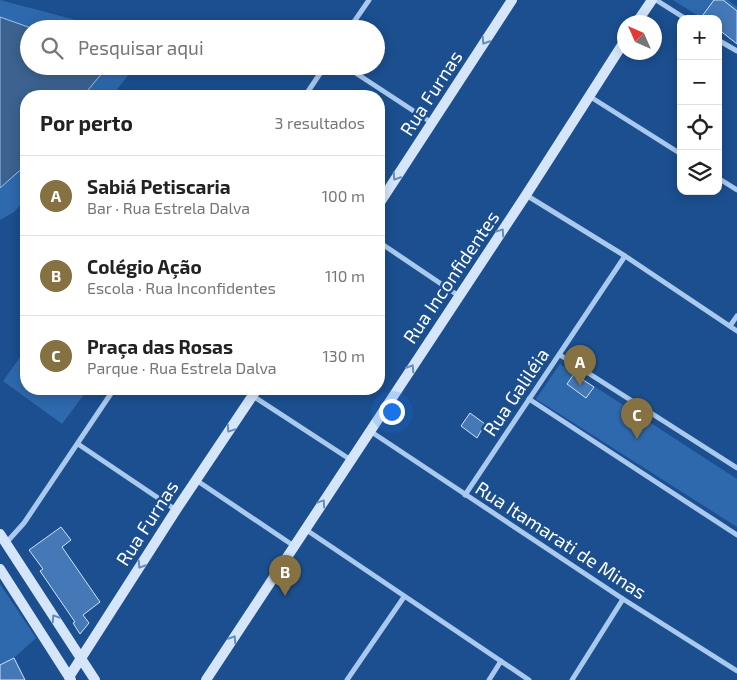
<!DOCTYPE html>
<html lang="pt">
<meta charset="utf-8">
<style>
:root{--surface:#fff;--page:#f2f2f2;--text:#222;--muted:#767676;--line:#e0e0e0;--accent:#857141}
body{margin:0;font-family:"Exo 2",sans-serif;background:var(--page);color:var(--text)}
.controls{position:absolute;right:15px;top:15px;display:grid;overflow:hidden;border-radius:10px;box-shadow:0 2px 12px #0003}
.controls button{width:45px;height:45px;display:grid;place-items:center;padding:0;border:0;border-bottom:1px solid var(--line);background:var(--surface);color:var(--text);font:25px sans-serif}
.compass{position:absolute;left:617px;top:15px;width:45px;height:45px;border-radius:50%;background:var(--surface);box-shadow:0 2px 12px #0003;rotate:315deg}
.you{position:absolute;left:391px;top:411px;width:18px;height:18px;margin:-12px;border:4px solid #fff;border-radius:50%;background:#1a73e8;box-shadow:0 0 0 8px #1a73e833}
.badge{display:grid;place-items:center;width:32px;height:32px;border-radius:50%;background:var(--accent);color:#fff;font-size:16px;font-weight:700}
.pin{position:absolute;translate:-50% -41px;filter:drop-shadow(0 1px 2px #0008)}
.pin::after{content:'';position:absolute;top:26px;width:18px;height:15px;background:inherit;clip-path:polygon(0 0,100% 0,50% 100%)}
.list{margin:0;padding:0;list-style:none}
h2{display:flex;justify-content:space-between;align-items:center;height:65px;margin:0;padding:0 20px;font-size:21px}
h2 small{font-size:16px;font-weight:400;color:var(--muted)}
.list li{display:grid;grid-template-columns:32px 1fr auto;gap:15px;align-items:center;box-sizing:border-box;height:80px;padding:0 20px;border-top:1px solid var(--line)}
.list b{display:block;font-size:19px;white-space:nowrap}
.list p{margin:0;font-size:16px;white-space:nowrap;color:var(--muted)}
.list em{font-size:16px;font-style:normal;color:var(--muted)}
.icon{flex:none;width:28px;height:28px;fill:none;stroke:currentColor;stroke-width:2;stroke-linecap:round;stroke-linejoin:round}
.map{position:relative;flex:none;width:737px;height:680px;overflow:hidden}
.search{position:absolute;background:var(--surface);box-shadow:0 2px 12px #0003;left:20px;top:20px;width:365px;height:55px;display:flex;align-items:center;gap:12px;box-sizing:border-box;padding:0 18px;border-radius:28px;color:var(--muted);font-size:19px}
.panel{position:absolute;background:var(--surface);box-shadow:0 2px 12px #0003;left:20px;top:90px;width:365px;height:305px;border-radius:20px}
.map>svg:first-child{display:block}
.green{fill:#2e69ad}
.water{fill:#3c6290;stroke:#9cc4f0}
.building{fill:#4478b7;stroke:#cfe3fa}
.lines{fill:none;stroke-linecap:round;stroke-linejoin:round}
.street{stroke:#a9c9ee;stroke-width:5}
.secondary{stroke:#d6e6fa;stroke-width:10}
.oneway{stroke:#668bba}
.labels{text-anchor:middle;stroke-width:5;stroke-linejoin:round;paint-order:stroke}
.street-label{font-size:19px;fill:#fff;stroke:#1b4f8f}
</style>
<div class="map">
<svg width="737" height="680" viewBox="0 0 737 680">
<rect width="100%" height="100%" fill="#1b4f8f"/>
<g class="green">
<path d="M0,0L110,29H29V66H135L112,96H26V199L14,212L0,220Z"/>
<path d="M673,0H728L737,7V40L718,19H703Z"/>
<path d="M26,349V389H88L62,424L3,381Z"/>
<path d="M560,364L737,479V527L536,399Z"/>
<path d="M0,584L36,638L14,658L0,665Z"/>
</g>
<path class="water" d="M0,17L34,29H29V66H103V72L83,96H26V165L0,188Z"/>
<g class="building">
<path d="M714,0H723L737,11V44L718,29V19H700Z"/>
<path d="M574,374L594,387L586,398L567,384Z"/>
<path d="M470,413L485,424L477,438L461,426Z"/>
<path d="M61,527L71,540L62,547L100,602L83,615L89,623L80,634L73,623L75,622L40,571L43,569L29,550Z"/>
<path d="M14,658L25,680H0V665Z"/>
</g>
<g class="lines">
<g class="street">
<path d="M656,0L686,19"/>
<path d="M349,29L369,0"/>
<path d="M718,40L737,51"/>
<path d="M345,66L432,123"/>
<path d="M305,96L325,66"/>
<path d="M589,96L681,154"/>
<path d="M718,178L737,190"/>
<path d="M526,195L625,256L737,331"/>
<path d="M379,242L459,296"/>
<path d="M730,326L737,316"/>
<path d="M560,355L737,468"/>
<path d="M253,396L351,460"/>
<path d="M529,399L737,535"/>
<path d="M370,431L623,599L737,671"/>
<path d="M78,444L176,510"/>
<path d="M196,480L294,546"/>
<path d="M465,495L625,256"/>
<path d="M305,529L529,680"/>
<path d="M6,543L24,523L114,389"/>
<path d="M347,680L404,597"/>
<path d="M489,680L501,661"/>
<path d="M572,680L623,599"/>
</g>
<g class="secondary">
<path d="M637,22L652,0"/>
<path d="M379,204L512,0"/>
<path d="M0,534L95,680"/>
<path d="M0,569L71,680"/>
<path d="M69,677L176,510L257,389"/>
<path d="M206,680L526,195L624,42"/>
</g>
</g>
<defs><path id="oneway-chevron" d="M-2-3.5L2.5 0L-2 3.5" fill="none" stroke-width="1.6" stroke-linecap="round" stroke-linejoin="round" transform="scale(1.25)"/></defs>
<g class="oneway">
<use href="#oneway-chevron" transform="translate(485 41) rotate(123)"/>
<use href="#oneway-chevron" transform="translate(396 177) rotate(123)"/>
<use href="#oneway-chevron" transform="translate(501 232) rotate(-56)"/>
<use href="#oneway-chevron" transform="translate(411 368) rotate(-57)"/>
<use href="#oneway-chevron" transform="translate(230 429) rotate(124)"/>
<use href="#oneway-chevron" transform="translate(322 503) rotate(-56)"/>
<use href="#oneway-chevron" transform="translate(141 565) rotate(122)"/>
<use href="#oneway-chevron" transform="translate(55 618) rotate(-123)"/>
<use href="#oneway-chevron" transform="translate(233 639) rotate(-57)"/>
</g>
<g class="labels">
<g class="street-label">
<text transform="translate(431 93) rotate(-57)" y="7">Rua Furnas</text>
<text transform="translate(451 277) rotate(-56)" y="7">Rua Inconfidentes</text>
<text transform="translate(516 392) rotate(-56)" y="7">Rua Galiléia</text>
<text transform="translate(147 523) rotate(-57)" y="7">Rua Furnas</text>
<text transform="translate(561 540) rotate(33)" y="7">Rua Itamarati de Minas</text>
</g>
</g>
</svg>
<div class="controls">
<button>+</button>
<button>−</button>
<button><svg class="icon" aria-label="locate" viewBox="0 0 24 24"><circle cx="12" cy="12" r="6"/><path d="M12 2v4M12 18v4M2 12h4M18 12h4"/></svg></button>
<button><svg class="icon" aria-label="layers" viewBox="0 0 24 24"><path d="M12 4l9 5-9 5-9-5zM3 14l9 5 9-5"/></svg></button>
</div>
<svg class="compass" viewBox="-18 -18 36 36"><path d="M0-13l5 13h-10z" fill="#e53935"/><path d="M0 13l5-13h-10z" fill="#767676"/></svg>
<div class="you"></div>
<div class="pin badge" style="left:580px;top:386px">A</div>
<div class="pin badge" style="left:285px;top:596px">B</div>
<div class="pin badge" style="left:637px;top:439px">C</div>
<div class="search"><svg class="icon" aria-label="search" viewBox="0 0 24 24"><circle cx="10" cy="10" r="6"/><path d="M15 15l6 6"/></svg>Pesquisar aqui</div>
<section class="panel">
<h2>Por perto<small>3 resultados</small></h2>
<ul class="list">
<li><span class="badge">A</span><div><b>Sabiá Petiscaria</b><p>Bar · Rua Estrela Dalva</p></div><em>100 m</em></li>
<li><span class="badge">B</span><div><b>Colégio Ação</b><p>Escola · Rua Inconfidentes</p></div><em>110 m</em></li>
<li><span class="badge">C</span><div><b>Praça das Rosas</b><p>Parque · Rua Estrela Dalva</p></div><em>130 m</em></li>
</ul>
</section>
</div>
